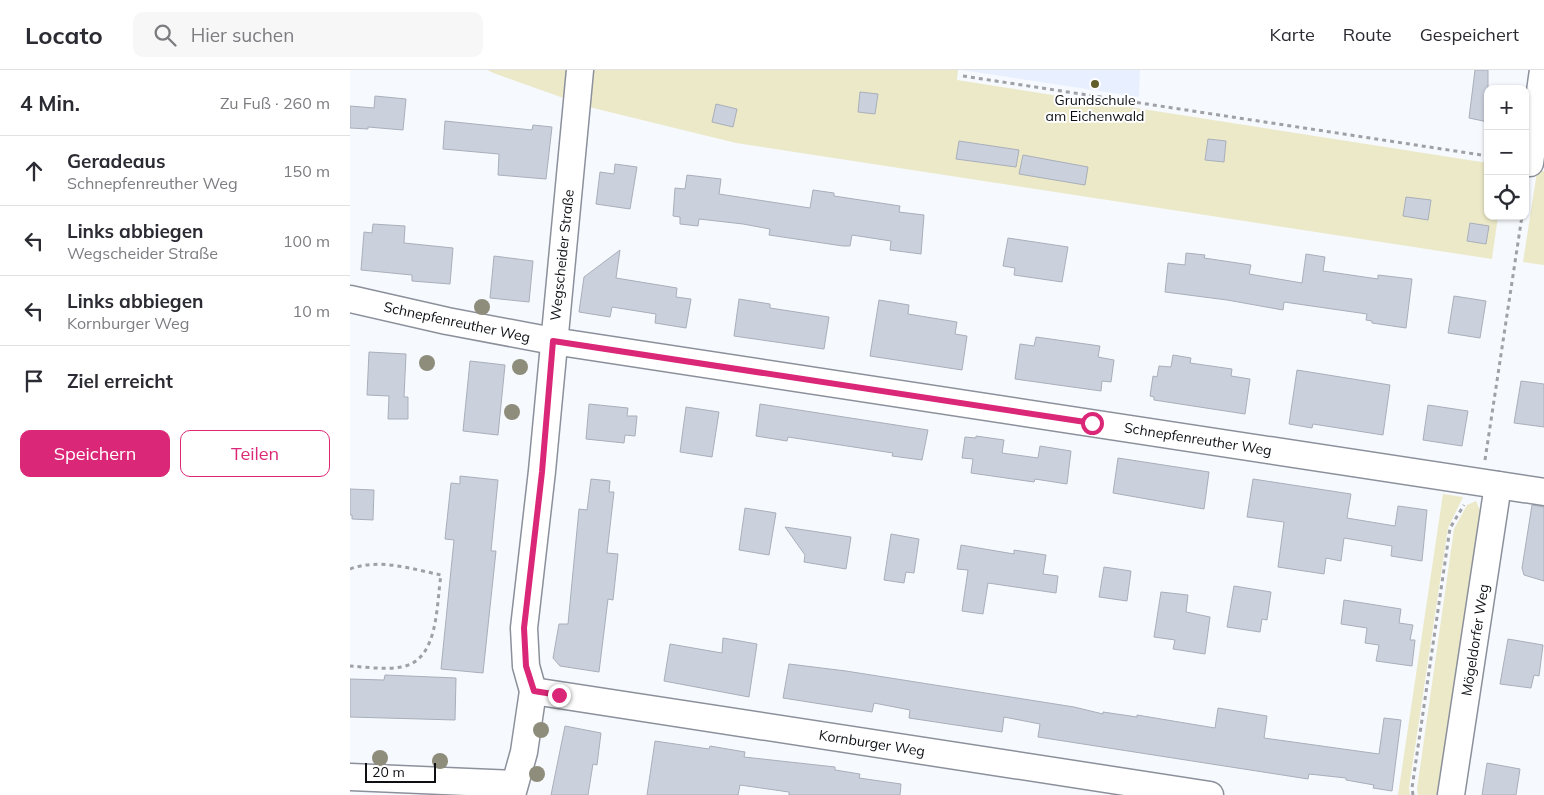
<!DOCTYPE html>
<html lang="de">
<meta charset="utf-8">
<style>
:root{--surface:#fff;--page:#f7f7f7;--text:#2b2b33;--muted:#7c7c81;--line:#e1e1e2;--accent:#db2777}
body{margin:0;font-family:Mulish,sans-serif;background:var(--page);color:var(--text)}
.controls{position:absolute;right:15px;top:15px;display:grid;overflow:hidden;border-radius:10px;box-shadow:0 1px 4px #0004}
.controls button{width:45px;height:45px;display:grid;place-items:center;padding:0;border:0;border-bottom:1px solid var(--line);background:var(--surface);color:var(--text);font:25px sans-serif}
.scale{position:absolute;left:15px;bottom:12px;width:71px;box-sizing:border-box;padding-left:5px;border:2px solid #0d0f13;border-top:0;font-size:14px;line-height:18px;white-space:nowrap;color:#0d0f13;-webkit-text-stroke:4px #fff;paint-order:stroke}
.stop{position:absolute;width:15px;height:15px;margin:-11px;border:4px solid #db2777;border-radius:50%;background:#fff}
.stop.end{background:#db2777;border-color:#fff;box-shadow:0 1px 5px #0008}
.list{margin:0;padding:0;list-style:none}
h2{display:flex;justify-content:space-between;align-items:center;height:65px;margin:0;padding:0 20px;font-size:21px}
h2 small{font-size:16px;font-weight:400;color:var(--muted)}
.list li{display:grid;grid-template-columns:32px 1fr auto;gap:15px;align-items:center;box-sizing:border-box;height:70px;padding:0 20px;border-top:1px solid var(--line)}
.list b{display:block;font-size:19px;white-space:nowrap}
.list p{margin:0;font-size:16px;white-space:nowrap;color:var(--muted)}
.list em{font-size:16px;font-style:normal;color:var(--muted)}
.actions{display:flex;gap:10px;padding:15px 20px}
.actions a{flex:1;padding:11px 0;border:1px solid var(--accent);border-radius:10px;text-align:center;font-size:18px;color:var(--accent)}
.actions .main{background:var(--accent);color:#fff}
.icon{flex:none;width:28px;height:28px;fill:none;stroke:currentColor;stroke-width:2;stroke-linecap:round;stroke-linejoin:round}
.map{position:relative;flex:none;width:1194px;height:725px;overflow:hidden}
header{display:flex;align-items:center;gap:30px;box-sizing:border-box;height:70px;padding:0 25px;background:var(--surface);border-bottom:1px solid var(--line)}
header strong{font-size:24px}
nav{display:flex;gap:28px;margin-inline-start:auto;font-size:18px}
.search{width:350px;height:45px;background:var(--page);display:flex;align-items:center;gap:12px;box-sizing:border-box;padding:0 18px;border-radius:10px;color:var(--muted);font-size:19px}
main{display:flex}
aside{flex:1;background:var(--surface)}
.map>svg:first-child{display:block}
.built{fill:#e8f0ff}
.green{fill:#ece9c8}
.building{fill:#cad0dc;stroke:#a9afba}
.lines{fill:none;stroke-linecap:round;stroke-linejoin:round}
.minor-casing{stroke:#8b909b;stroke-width:29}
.path{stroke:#9fa1a6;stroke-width:3;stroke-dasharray:4 4;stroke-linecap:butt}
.minor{stroke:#fff;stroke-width:26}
.tree{fill:#8e8d7c}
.route{stroke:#db2777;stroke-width:6}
.poi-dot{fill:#635f2b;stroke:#fff;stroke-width:2}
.labels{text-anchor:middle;stroke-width:4;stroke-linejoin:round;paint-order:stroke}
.poi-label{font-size:14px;fill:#0d0f13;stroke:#fff}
.street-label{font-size:14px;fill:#0d0f13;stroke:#fff}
</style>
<header>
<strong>Locato</strong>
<div class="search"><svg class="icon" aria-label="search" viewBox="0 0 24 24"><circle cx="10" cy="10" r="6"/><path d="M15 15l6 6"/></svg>Hier suchen</div>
<nav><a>Karte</a><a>Route</a><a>Gespeichert</a></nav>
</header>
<main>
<aside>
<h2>4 Min.<small>Zu Fuß · 260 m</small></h2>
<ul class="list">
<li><svg class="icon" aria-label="ahead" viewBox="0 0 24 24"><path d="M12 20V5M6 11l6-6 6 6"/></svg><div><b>Geradeaus</b><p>Schnepfenreuther Weg</p></div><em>150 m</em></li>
<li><svg class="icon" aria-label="left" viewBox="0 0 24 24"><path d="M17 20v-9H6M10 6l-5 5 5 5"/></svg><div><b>Links abbiegen</b><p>Wegscheider Straße</p></div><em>100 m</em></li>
<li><svg class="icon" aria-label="left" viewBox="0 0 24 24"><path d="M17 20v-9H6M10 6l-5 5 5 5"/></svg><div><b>Links abbiegen</b><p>Kornburger Weg</p></div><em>10 m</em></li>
<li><svg class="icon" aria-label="arrive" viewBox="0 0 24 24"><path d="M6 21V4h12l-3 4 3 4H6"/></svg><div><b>Ziel erreicht</b></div></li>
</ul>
<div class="actions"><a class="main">Speichern</a><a>Teilen</a></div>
</aside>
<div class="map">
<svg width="1194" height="725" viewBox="0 0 1194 725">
<rect width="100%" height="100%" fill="#f6f9fe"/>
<path class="built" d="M612,0H790L789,27Z"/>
<g class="green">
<path d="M137,0H221L219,30L146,4Z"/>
<path d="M239,0H608L607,10L1138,93V146H1148L1142,189L386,73L235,36Z"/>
<path d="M1194,101V195L1173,192L1187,102Z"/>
<path d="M1093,424L1113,427L1098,458L1059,718L1060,725H1048Z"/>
<path d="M1126,431L1132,445L1094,725H1068L1067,719L1104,459L1117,435Z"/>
</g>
<g class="building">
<path d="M1125,0H1138V52L1119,48Z"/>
<path d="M510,22L528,24L525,44L508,42Z"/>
<path d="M25,26L56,29L53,60L18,57V59L0,58V36L24,38Z"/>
<path d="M366,34L387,39L383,57L362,52Z"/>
<path d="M95,51L182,60L183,55L202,57L196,109L148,105L149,84L93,79Z"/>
<path d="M858,69L876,71L874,92L855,90Z"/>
<path d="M609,71L669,80L666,97L606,89Z"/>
<path d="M673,85L738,97L735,115L669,104Z"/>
<path d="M265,94L287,97L280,139L246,134L250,102L264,104Z"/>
<path d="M337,105L371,109L369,124L460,138L463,120L484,123V126L550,136L549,142L574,145L571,184L540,180L541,171L502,165L500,176H493L419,165L420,159L393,154L349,149L348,156L330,154V147L323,146L325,118L335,119Z"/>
<path d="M1056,127L1081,130L1078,150L1053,146Z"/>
<path d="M1120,153L1139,156L1136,174L1117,171Z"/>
<path d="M23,154L55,156L54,173L103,178L100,214L62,211V205L11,200L14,162L22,163Z"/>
<path d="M658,168L718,177L712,212L664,205L665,198L653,196Z"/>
<path d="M270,180L266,208L327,218L326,227L341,229L336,258L305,253L306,244L262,237L260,247L229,242L234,207Z"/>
<path d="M836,183L855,185L854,188L901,195L899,204L952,213L956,184L975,187L973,201L1028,209V205L1062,209L1056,258L1022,253V251L1016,250L1017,244L934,232L933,240L877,230L815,222L818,193L835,195Z"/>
<path d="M144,186L183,191L179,232L140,228Z"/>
<path d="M1104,226L1136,231L1130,268L1098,263Z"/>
<path d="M389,229L420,234V238L479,247L474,279L384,266Z"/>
<path d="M529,230L559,235L558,244L607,252L605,264L617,266L612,300L520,286Z"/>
<path d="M686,267L750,276L748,287L764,290L761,312L752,311L751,321L665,309L670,274L684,276Z"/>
<path d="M19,282L56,284L54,327H58V349H38L39,326L17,325Z"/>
<path d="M823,285L841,288L840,293L882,299L881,306L900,309L895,344L804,330V327L800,326L803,306L807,307L809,296L821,297Z"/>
<path d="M120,291L155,295L148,365L113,361Z"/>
<path d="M947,300L1040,315L1033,365L963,354L962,358L939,354Z"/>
<path d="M1171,311L1194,314V357L1164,353Z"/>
<path d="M239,334L278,338L277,346H287L285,366L275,365L274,373L236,369Z"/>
<path d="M410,334L578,360L572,390L542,386L543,383L438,367L437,371L406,366Z"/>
<path d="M1078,335L1118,341L1112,376L1073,370Z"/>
<path d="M336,337L369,342L362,387L330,382Z"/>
<path d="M626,366L654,370L652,383L688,388L690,376L721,381L717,414L685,409L684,412L621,403L623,389L612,388L615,367L626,368Z"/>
<path d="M768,388L859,402L854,439L763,423Z"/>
<path d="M110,406L148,410L141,481H146L133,603L91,599L104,470L95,469L101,413L110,414Z"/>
<path d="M241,409L260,411L259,422H264L257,483L268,484L263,530L258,529L249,602L210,596L203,588L209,554H218L229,439L237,440Z"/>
<path d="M903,409L1001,424L997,448L1045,456L1048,436L1077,440L1072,491L1041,486L1042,476L994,468L991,491L976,488L974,504L928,497L934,452L897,447Z"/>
<path d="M0,419L24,420L23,450L2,449V445H0Z"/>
<path d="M1182,435L1194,437V511L1174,505L1172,498Z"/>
<path d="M395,438L426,443L419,485L389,480Z"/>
<path d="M435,457L501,467L496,499L454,492L455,485Z"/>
<path d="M541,464L569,469L564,503L556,502L554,513L534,510Z"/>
<path d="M611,475L664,484V480L696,485L693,504L708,506L706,523L638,513L633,544L612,541L618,500L607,499Z"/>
<path d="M754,497L781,501L777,531L749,527Z"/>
<path d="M884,516L921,522L917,550L912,549L910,562L877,557Z"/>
<path d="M811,522L838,525L836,542L860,547L855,584L823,579L825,570L804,567Z"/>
<path d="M994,530L1051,539L1049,553L1063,555L1060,570H1065L1062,596L1026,591L1029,575L1015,573L1017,558L991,554Z"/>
<path d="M373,568L407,574L399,627L314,611L320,574L372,583Z"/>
<path d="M1158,569L1193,575L1189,606L1184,605L1181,618L1150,614Z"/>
<path d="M439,594L496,601L724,637L753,644V642L787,647V645L865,658L868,638L917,646L914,668L1029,684L1034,648L1051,650L1042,721L1023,718L1024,715L996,710V708L959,704L958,709L688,667L690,654L654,647L652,662L559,648L560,640L524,633L522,642L433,628Z"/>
<path d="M35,605L106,608L105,650L0,647V609L34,610Z"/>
<path d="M215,656L251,663L247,695L243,694L238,725H201Z"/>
<path d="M305,671L359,679L360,676L395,682L394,687L485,697V700L510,704L509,708L551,714L550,725H439V722L390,715L388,725H297Z"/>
<path d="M1137,693L1170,699L1166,725H1132Z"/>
</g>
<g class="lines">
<g class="minor-casing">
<g id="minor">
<path d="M1180,93L1193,0"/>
<path d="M0,229L97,251L203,271L1194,422"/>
<path d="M183,621L860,725"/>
<path d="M0,707L164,714"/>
<path d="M162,725L174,682L183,621L176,596L174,558L192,401L230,0"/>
<path d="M1101,725L1148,415"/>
</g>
</g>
<g class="path">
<path d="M613,6L1138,86"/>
<path d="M1135,390L1172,146"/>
<path d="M0,499C29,488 62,499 91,505C86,536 89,591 51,597C35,600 16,597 0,596"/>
<path d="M1063,725L1062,718L1100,458L1114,435"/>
</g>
<use href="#minor" class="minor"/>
</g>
<g class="tree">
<circle cx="132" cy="237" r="8"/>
<circle cx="77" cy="293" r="8"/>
<circle cx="170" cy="297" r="8"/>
<circle cx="162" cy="342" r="8"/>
<circle cx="191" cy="660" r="8"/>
<circle cx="30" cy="688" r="8"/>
<circle cx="90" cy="691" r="8"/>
<circle cx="187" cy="704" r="8"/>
</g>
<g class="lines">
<path class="route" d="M209,625L184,621L176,596L174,558L192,402L203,271L742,353"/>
</g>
<circle class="poi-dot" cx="745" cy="14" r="5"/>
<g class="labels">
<g class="poi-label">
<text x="745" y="35">Grundschule<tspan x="745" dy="16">am Eichenwald</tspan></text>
</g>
<g class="street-label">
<text transform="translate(212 185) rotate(-84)" y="5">Wegscheider Straße</text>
<text transform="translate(107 252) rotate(12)" y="5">Schnepfenreuther Weg</text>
<text transform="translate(848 369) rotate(9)" y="5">Schnepfenreuther Weg</text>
<text transform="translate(1125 570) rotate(-81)" y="5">Mögeldorfer Weg</text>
<text transform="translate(522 673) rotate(9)" y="5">Kornburger Weg</text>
</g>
</g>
</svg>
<div class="controls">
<button>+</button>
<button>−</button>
<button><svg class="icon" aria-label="locate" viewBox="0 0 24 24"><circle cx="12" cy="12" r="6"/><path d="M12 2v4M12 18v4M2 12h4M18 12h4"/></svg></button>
</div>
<div class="scale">20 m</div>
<div class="stop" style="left:742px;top:353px"></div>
<div class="stop end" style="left:209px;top:625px"></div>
</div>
</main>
